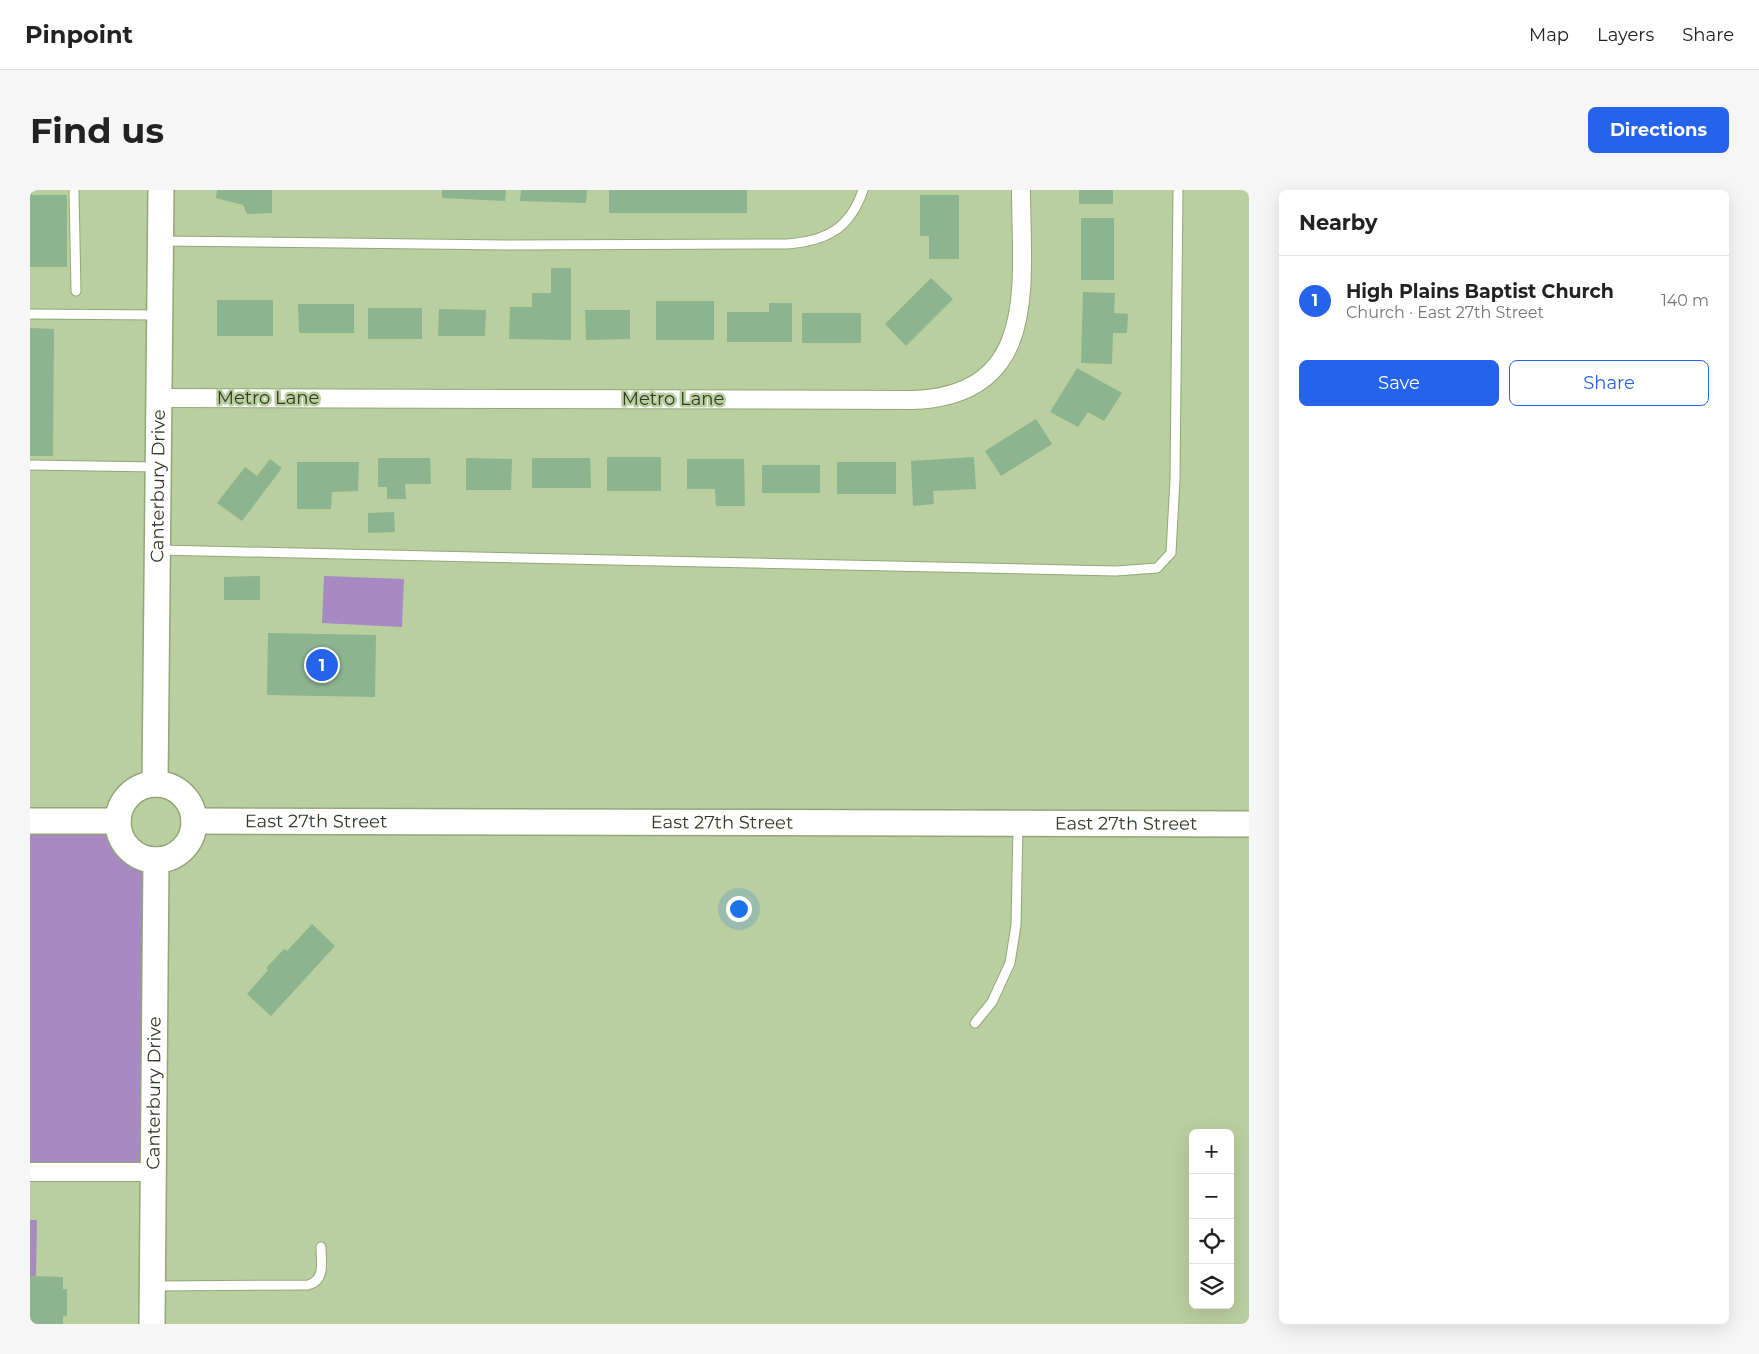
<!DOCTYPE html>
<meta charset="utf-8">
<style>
:root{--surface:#fff;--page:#f6f6f6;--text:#222;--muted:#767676;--line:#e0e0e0;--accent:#2563eb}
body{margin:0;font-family:Montserrat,sans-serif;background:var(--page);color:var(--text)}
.controls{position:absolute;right:15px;bottom:15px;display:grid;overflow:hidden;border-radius:8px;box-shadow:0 5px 20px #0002}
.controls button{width:45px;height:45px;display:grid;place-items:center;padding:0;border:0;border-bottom:1px solid var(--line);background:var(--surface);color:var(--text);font:25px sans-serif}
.you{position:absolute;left:708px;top:718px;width:18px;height:18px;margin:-12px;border:4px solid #fff;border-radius:50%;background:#1a73e8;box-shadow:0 0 0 8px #1a73e833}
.badge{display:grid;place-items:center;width:32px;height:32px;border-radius:50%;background:var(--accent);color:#fff;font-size:16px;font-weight:700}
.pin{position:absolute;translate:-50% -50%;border:2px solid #fff;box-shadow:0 1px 5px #0006}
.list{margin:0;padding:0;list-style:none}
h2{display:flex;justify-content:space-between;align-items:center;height:65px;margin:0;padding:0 20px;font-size:21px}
h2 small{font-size:16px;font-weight:400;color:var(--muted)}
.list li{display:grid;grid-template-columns:32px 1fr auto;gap:15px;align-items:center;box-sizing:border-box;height:90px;padding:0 20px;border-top:1px solid var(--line)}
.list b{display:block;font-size:19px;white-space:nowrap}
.list p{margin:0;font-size:16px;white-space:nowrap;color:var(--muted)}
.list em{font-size:16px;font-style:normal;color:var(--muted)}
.actions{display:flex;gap:10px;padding:15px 20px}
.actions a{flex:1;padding:11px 0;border:1px solid var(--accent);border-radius:8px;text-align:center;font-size:18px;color:var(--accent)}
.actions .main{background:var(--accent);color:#fff}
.icon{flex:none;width:28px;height:28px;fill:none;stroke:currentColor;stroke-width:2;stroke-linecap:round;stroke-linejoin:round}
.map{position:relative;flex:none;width:1219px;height:1134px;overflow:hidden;border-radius:8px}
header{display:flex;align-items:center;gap:30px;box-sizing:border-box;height:70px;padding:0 25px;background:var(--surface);border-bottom:1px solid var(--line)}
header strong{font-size:24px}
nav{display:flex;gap:28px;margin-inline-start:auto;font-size:18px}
.intro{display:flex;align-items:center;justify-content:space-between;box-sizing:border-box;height:120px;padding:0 30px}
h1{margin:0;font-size:35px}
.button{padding:12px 22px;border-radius:8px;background:var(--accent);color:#fff;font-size:18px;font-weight:700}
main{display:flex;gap:30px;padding:0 30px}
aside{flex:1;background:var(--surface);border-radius:8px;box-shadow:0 5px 20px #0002}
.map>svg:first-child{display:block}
.green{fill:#a68ac1}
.building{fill:#8cb48f}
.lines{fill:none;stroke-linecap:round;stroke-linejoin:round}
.lane-casing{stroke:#93a678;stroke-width:11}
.street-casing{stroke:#93a678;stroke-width:20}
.secondary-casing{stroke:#93a678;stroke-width:28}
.lane{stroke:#fff;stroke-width:9}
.street{stroke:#fff;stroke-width:18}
.secondary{stroke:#fff;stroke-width:25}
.labels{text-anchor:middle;stroke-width:5;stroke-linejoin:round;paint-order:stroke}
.street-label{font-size:18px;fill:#313a26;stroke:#bacf9f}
</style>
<header>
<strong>Pinpoint</strong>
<nav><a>Map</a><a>Layers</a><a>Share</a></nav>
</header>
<div class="intro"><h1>Find us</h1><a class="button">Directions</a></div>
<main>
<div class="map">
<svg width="1219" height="1134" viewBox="0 0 1219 1134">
<rect width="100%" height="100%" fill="#bacf9f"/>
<g class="green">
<path d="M294,386L374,389L372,437L292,433Z"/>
<path d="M0,631L89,643C98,661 105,667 126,670L123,982H0Z"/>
<path d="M0,1030H7L6,1086H0Z"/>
</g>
<g class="building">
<path d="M0,0H2V5H37V77H0Z"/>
<path d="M187,0H242V23L217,24L213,15L186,8Z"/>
<path d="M412,0H476L475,11L412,8Z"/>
<path d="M491,0H557L556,13L490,11Z"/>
<rect x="579" y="0" width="138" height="23"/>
<rect x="1049" y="0" width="34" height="14"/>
<path d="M890,5H929V69H899V46H890Z"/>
<rect x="1051" y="28" width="33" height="62"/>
<path d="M521,78H541V150L479,149L480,117H502V103H521Z"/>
<path d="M901,88L923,109L876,156L855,134Z"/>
<path d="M1053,102L1085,103L1084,123L1098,124L1097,143H1083L1082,174L1051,173Z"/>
<rect x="187" y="110" width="56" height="36"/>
<rect x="626" y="111" width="58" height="39"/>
<path d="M739,113H762V152H697V122H739Z"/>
<path d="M268,114H324V143H269Z"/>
<rect x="338" y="118" width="54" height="31"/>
<path d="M409,119L456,120L455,146H408Z"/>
<path d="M555,120H600V149L556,150Z"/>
<rect x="772" y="123" width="59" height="30"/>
<path d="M0,138L24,139L23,266H0Z"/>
<path d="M1047,178L1092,203L1074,231L1058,222L1048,237L1020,222Z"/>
<path d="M1006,229L1022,254L971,286L955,261Z"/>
<rect x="577" y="267" width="54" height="34"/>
<path d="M944,267L946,299L903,301L904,314L883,316L881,271Z"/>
<path d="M348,268H400L401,294H375L376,309H357V297H348Z"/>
<path d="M436,268L482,269L481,300H436Z"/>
<path d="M502,268H560L561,298H502Z"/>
<path d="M240,269L252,278L212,331L187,313L215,277L227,286Z"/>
<path d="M657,269H714L715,316H686L685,299H657Z"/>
<path d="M267,272H329L328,301L302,302L301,319H267Z"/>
<rect x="807" y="272" width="59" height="32"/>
<rect x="732" y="275" width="58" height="28"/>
<path d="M364,322L365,342L338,343V323Z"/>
<path d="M230,386V410H194V387Z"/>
<path d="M238,443L346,445L345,507L237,505Z"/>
<path d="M282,734L305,756L241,826L217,804L238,780L236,778L254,759L257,761Z"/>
<path d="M0,1086L33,1087V1099H37V1126H33V1134H0Z"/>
</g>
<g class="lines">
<g class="lane-casing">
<g id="lane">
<path d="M44,0L46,101"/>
<path d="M131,51L476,55L757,54C796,51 820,39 833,0"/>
<path d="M0,124L127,125"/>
<path d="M0,275L127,277"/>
<path d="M128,360L1086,381L1127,378L1141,363L1145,289L1148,0"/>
<path d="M945,833L962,812L980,773L986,735L988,636"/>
<path d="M125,1096L278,1095C296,1090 291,1072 291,1057"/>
</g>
</g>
<g class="street-casing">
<g id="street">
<path d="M129,208L883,210C1011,205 991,93 991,0"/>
<path d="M0,982H123"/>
</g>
</g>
<g class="secondary-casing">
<g id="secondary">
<path id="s1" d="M125,594L131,0"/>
<circle cx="126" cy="632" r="38"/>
<path d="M0,631H88"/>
<path id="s2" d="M164,631L1219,634"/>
<path id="s3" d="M122,1134L126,670"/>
</g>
</g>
<use href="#lane" class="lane"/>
<use href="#street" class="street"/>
<use href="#secondary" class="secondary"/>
</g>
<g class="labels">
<g class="street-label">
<text x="238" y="214">Metro Lane</text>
<text x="643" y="215">Metro Lane</text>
<text dy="6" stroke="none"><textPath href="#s1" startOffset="298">Canterbury Drive</textPath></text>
<text dy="6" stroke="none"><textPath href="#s2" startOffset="122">East 27th Street</textPath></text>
<text dy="6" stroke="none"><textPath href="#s2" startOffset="528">East 27th Street</textPath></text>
<text dy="6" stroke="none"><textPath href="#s2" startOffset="932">East 27th Street</textPath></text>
<text dy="6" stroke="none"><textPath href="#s3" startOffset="231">Canterbury Drive</textPath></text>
</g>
</g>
</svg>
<div class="controls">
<button>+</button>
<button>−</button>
<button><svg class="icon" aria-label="locate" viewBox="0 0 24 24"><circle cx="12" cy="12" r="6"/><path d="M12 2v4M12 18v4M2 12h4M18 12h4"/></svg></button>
<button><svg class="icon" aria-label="layers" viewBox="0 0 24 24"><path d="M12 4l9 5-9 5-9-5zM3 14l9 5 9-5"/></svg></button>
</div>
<div class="you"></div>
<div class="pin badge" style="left:292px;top:475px">1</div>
</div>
<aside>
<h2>Nearby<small></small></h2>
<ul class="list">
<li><span class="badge">1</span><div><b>High Plains Baptist Church</b><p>Church · East 27th Street</p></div><em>140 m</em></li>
</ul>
<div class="actions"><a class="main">Save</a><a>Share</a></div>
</aside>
</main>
